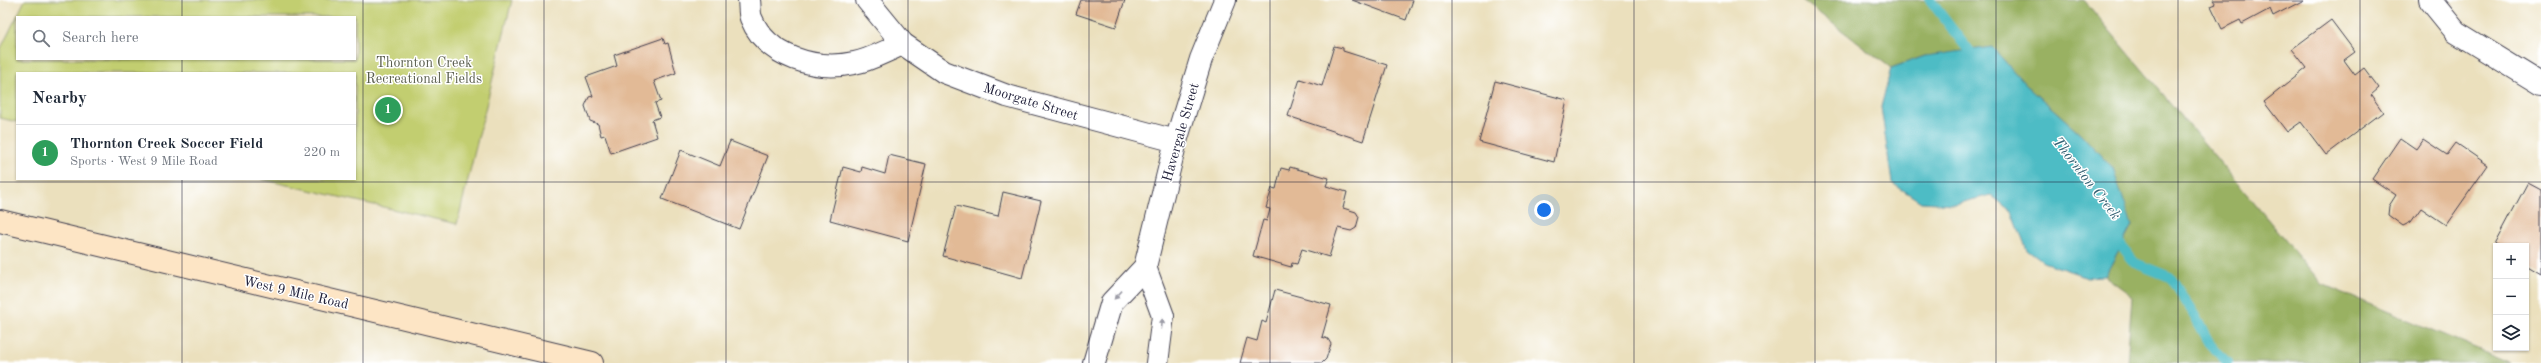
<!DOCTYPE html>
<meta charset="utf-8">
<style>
:root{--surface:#fff;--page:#f6f6f7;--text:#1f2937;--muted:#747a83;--line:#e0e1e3;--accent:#db2777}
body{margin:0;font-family:"Old Standard TT",serif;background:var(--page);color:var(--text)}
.controls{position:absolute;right:12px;bottom:12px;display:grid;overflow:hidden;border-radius:0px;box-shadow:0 1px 3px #0004}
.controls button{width:36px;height:36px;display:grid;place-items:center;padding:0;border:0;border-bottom:1px solid var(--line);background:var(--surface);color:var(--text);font:20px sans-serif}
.you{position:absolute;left:1544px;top:210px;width:14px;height:14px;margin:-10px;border:3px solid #fff;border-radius:50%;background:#1a73e8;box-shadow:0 0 0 6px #1a73e833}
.badge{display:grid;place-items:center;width:26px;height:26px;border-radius:50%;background:var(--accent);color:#fff;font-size:13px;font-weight:700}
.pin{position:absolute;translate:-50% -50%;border:2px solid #fff;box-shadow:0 1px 4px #0006}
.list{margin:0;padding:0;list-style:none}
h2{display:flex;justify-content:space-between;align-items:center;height:52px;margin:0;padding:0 16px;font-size:17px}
h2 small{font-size:13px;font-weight:400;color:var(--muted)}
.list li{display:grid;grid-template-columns:26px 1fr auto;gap:12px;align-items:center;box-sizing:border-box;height:56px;padding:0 16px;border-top:1px solid var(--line)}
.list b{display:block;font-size:15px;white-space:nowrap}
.list p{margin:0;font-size:13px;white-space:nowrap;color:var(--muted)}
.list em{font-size:13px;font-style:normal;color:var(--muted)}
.icon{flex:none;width:22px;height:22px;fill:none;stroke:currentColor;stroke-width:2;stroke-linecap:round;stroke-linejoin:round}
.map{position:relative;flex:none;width:2541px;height:363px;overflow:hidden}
.search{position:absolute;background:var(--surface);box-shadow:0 1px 3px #0004;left:16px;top:16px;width:340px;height:44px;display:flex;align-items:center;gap:10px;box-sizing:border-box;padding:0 14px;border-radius:0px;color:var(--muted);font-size:15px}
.panel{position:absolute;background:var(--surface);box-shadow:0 1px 3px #0004;left:16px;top:72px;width:340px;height:108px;border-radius:0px}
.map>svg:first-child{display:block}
.green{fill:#c2ce70;stroke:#727856;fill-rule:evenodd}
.forest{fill:#99b162;stroke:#5e6a4e}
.water{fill:#4ebcc5;stroke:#386f80}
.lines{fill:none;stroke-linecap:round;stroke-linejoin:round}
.stream{stroke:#4ebcc5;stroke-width:10}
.building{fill:#e2ba96}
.street-casing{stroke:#403e4e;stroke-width:24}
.secondary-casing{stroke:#403e4e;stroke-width:24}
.street{stroke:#fff;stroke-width:22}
.secondary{stroke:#fde5c5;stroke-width:22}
.oneway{fill:#9c9ca7}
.grid{fill:none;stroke:#22223b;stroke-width:1;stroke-opacity:0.55}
.labels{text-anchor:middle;stroke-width:3;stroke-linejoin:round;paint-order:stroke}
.park-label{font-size:14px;fill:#5a5e4e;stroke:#fff}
.street-label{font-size:14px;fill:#22223b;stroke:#fff}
.water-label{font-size:15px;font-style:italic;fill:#346072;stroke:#fff}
</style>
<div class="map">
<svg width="2541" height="363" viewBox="0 0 2541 363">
<rect width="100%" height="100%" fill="#fff"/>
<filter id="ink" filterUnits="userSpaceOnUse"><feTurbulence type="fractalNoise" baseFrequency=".025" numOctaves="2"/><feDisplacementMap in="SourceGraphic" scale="8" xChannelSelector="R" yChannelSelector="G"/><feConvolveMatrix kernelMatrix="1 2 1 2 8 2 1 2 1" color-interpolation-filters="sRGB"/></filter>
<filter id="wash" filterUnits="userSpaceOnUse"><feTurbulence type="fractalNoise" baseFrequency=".012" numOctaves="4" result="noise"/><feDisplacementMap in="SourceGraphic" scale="16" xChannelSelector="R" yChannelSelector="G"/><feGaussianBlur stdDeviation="0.9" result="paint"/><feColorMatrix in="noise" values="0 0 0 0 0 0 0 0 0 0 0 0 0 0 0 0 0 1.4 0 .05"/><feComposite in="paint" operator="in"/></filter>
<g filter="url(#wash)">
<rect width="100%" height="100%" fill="#ebe0bd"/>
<path class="green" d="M25,0H512L457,224L261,179H355V73H17V122L0,118V50ZM17,17H355V59H17Z"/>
<path class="forest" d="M1802,0H2084L2322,284L2511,363H2127L2132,296L2105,276L2132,225L2081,134L2026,85L1925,56L1891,68Z"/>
<path class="water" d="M1992,47L2026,85L2081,134L2113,169L2132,225L2105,276L2087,277L2043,262L2027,250L2012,212L1991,195L1955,204L1921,202L1892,183L1881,107L1891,68L1925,56Z"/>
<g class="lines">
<g class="stream">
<path d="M1930,0L1976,60"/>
<path d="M2113,235L2135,263L2170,277L2192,311L2209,342L2227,363"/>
</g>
</g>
<g id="blocks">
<g class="building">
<path d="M1081,0H1125L1116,27L1076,14Z"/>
<path d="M1352,0H1413L1406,20Z"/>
<path d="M2213,0H2304L2273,16L2270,9L2242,24L2240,20L2222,29L2211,6L2216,4Z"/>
<path d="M2331,20L2355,52L2344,60L2355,75L2364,68L2379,88L2371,95L2383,112L2326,155L2301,122L2287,132L2264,102L2307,68L2292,49Z"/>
<path d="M663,38L665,44L668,43L676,73L654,81L661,101L655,103L660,117L652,120L657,137L611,153L605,135L601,136L598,124L590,121L585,106L589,97L593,96L586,77L617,66L614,55Z"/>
<path d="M1334,46L1343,48V51L1387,65L1363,141L1288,116L1300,79L1322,86Z"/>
<path d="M1495,81L1567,100L1554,162L1479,142Z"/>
<path d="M2400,138L2416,149L2423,139L2447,155L2456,143L2488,165L2446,225L2421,208L2411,222L2403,226L2388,215L2389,206L2396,195L2372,179Z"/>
<path d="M730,141L768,156L739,229L662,199L681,150L720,166Z"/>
<path d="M889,155L926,164L908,241L830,220L843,167L861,172L862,167L885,174Z"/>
<path d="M1290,167L1329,178L1326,186L1347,192L1343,208L1356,212L1359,217L1356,228L1351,231L1338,228L1329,257L1302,249L1297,264L1292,263L1291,267L1253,256L1263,220L1267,221L1270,209L1266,208L1272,188L1276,189L1281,168L1289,170Z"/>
<path d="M2528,182L2541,189V274L2526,265V246H2500L2495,244Z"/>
<path d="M1003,192L1041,201L1022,278L943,256L956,206L998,216Z"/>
<path d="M1275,290L1331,305L1322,337L1328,339L1331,344L1326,359L1322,363H1240L1247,338L1257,341L1262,321L1266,323Z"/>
</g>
</g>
</g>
<g filter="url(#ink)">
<use href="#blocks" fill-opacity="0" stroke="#403e4e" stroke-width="1"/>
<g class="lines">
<g class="street-casing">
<g id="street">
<path d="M749,0C750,6 749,13 751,18C767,58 817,71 854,63C871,60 887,50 903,44"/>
<path d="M867,0L903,44L944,72L1007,96L1176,141"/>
<path d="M2430,0L2456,32L2541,84"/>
<path d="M1145,267L1163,316L1157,363"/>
<path d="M1094,363L1112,302L1145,267L1176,141L1201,59L1225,0"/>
</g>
</g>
<g class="secondary-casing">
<path id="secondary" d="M0,221L592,363"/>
</g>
<use href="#street" class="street"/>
<use href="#secondary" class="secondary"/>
</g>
<defs><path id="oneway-solid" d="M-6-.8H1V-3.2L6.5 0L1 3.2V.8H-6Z"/></defs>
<g class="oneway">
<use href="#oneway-solid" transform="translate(1118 295) rotate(133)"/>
<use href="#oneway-solid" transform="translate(1162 324) rotate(-83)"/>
</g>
</g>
<path class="grid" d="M182,0V17M363,0V363M544,0V363M726,0V363M908,0V363M1089,0V363M1270,0V363M1452,0V363M1634,0V363M1815,0V363M1996,0V363M2178,0V363M2360,0V363M182,59V73M182,179V363M0,182H2541"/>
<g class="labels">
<g class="park-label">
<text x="424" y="67">Thornton Creek<tspan x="424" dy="16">Recreational Fields</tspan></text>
</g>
<g class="street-label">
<text transform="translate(1031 101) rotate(17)" y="5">Moorgate Street</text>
<text transform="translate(1180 132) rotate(-74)" y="5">Havergale Street</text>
<text transform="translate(296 292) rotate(13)" y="5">West 9 Mile Road</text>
</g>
<g class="water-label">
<text transform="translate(2087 178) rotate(52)" y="5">Thornton Creek</text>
</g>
</g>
</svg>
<div class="controls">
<button>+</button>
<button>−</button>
<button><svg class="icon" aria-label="layers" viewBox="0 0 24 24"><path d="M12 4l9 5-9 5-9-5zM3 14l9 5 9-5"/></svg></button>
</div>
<div class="you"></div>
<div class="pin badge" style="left:388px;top:110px;background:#2e9e5b">1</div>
<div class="search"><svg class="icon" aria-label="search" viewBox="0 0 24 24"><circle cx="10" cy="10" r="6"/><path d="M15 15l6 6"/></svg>Search here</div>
<section class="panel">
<h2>Nearby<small></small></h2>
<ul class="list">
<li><span class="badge" style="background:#2e9e5b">1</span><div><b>Thornton Creek Soccer Field</b><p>Sports · West 9 Mile Road</p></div><em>220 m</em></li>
</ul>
</section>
</div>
